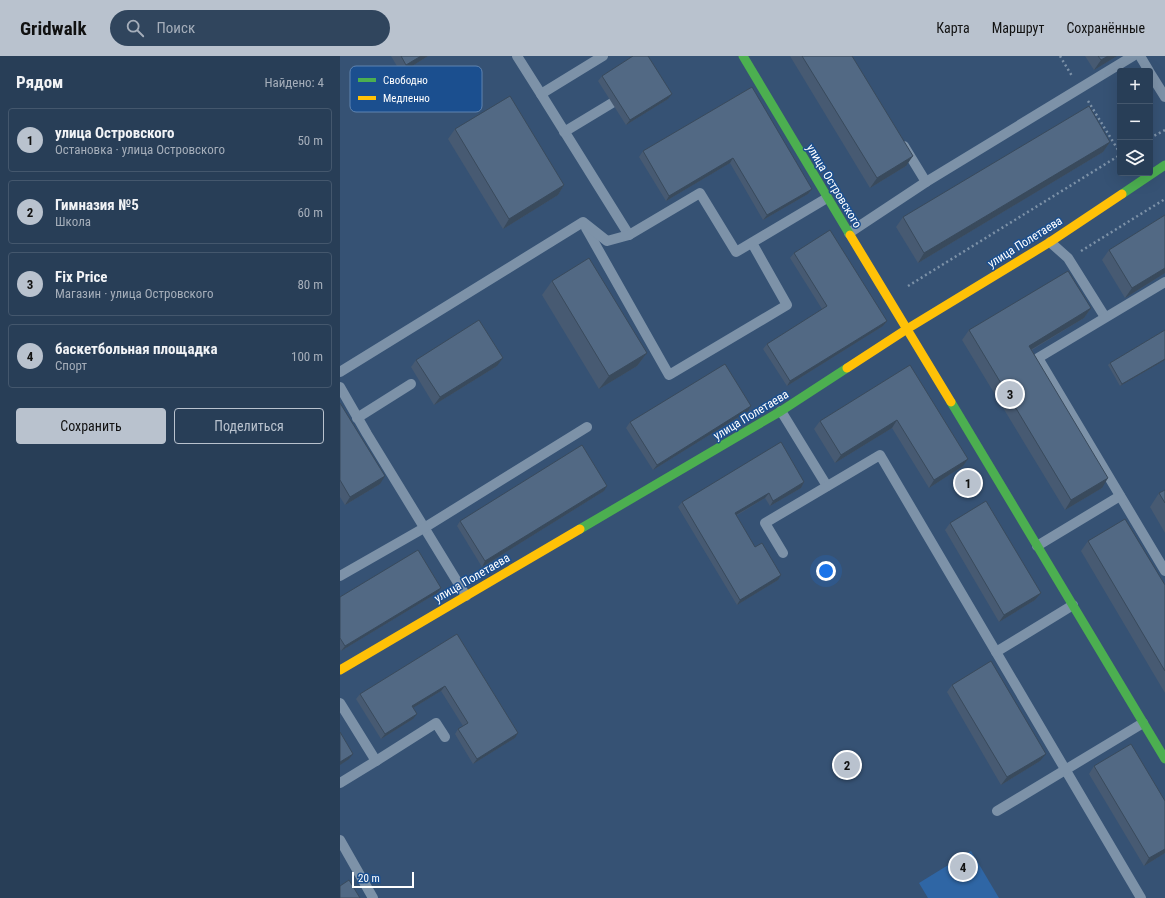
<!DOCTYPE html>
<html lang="ru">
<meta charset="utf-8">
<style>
:root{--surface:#283e57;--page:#30455d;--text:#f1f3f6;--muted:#a5aeba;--line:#44576d;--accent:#b9c2ce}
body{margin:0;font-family:"Roboto Condensed",sans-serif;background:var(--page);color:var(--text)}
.controls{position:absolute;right:12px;top:12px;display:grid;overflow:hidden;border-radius:4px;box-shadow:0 4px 16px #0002}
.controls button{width:36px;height:36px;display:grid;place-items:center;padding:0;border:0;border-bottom:1px solid var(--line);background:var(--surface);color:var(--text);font:20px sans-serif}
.scale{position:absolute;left:12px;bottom:10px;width:62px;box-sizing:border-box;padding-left:4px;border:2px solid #fff;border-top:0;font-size:11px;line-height:14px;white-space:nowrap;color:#fff;-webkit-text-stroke:3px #1b4f8f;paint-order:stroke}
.you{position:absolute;left:486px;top:515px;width:14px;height:14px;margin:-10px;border:3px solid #fff;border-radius:50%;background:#1a73e8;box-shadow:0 0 0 6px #1a73e833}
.badge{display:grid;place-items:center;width:26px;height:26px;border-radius:50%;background:var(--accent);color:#111;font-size:13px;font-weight:700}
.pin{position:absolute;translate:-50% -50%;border:2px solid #fff;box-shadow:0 1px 4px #0006}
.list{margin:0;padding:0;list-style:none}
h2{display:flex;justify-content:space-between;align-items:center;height:52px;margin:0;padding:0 16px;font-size:17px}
h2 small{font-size:13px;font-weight:400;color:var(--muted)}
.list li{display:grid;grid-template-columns:26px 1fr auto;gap:12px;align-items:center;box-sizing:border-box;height:64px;margin:0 8px 8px;padding:0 8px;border:1px solid var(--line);border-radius:4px}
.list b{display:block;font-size:15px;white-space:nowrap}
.list p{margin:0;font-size:13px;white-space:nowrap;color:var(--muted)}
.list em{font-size:13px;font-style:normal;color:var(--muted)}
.actions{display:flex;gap:8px;padding:12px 16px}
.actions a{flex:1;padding:9px 0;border:1px solid var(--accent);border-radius:4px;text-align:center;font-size:14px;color:var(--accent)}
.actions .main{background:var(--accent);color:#111}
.icon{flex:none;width:22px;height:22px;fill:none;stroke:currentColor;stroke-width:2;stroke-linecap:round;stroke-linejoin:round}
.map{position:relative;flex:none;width:825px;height:842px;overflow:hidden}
header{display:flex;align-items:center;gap:24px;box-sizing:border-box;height:56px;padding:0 20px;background:var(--accent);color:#111}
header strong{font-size:19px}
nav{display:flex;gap:22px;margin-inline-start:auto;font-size:14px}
.search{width:280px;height:36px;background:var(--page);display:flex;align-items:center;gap:10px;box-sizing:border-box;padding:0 14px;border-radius:22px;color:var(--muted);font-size:15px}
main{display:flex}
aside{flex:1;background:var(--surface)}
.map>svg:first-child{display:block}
.green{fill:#2f66a5}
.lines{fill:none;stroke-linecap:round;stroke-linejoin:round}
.path{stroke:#7d92a8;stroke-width:2.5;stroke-dasharray:2 3;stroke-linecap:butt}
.lane{stroke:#7d92a8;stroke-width:10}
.fast{stroke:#4caf50;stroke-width:9}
.slow{stroke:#ffc107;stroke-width:9}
.wall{fill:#475a72}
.shaded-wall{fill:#394a5c}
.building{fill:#526984;stroke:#394a5c}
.labels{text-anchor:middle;stroke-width:3;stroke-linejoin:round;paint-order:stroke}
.street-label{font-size:12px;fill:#fff;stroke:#1b4f8f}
.key{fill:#1b4f8f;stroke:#5f84b1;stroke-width:1}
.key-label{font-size:11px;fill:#fff}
</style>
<header>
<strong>Gridwalk</strong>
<div class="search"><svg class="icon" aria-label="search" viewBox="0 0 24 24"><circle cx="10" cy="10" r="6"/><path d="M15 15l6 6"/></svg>Поиск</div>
<nav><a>Карта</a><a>Маршрут</a><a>Сохранённые</a></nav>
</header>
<main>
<aside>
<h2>Рядом<small>Найдено: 4</small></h2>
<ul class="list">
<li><span class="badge">1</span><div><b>улица Островского</b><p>Остановка · улица Островского</p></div><em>50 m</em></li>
<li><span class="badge">2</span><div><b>Гимназия №5</b><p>Школа</p></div><em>60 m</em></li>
<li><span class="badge">3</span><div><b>Fix Price</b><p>Магазин · улица Островского</p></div><em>80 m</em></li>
<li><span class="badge">4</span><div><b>баскетбольная площадка</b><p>Спорт</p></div><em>100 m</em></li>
</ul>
<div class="actions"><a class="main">Сохранить</a><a>Поделиться</a></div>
</aside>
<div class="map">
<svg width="825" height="842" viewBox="0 0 825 842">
<rect width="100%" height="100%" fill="#365274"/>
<path class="green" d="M631,795L659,842H588L579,827Z"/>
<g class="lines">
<g class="path">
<path d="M720,0L732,20"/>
<path d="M748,45L780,97"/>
<path d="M810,82L825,74"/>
<path d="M741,195L825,143"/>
<path d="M568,230L780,99"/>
</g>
<g class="lane">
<path d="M177,0L201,38"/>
<path d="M263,0L201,38L289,179"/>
<path d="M800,0L809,15"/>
<path d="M810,17L825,41"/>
<path d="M224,76L272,47"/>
<path d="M564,90L586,126"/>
<path d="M246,172L329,319L447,249L412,187"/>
<path d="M509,177L586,126L793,0"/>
<path d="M710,186L728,202L765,261"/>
<path d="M825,226L698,302L825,515"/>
<path d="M0,316L243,166L267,185L289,179L360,137L396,196L487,142"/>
<path d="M0,331L27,378L126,540"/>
<path d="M441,355L487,430"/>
<path d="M17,362L71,328"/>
<path d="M697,490L780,440"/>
<path d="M443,497L425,467L540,399L801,842"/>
<path d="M0,520L84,472L247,371"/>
<path d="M656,596L733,549"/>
<path d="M0,647L36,705L0,727"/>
<path d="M36,705L96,667L105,681"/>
<path d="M657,755L803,667"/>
<path d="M0,784L33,842"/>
</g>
<g class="fast">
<path d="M403,0L510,179"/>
<path d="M782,138L825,109"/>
<path d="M611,346L825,703"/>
<path d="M240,473L441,355L507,312"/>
</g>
<g class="slow">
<path d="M510,179L611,346"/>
<path d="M507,312L567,273L710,186L782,138"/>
<path d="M0,614L240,473"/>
</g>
</g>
<g class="wall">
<path d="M51,0H88L61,17Z"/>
<path d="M450,0H512L566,110L530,132Z"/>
<path d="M745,0H777L754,14Z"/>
<path d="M262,20L328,43L286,69L258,25Z"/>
<path d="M412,31L472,133L468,138L423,164L390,107L326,145L299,101L303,95Z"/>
<path d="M115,73L224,129L218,139L163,173L108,83Z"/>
<path d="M770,86L763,96L578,207L556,171L563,161Z"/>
<path d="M825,159V217L785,242L762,204L769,194Z"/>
<path d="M454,197L547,265L543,270L447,330L423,293L427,288L482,253L450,202Z"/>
<path d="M212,225L307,297L297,310L259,333L202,239Z"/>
<path d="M751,252L744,262L692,294L762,432L725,454L622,284L629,274Z"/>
<path d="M825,274V304L780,330L768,309L770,307Z"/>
<path d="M76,304L157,310L94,349L71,311Z"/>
<path d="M570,309L623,410L589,432L552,372L495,407L474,373L480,365Z"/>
<path d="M0,347L40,428L5,449L0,441Z"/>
<path d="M408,355L313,414L286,372L290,366Z"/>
<path d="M464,426L461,432L430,450L425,442L396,460L415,491L438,524L397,549L338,451L342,446Z"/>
<path d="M825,434V477L810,451L819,437Z"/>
<path d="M264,435L142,511L117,470L120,465Z"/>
<path d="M610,467L701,537L695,544L659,566L605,474Z"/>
<path d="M748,485L825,529V637L741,495Z"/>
<path d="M101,532L97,537L1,595L0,593V541Z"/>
<path d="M117,578L175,682L133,708L115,678L118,673L123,670L101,635L73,652V663L41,683L16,643L20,638Z"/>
<path d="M612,629L700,705L661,729L607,636Z"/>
<path d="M754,710L825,797L804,810L749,718Z"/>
</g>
<g class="shaded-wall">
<path d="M81,0H88L61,17L66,9Z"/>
<path d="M768,0H777L754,14L761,4Z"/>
<path d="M332,38L328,43L286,69L290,64Z"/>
<path d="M770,86L763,96L578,207L584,197Z"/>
<path d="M573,100L566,110L530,132L537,122Z"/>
<path d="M393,102L390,107L326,145L329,140Z"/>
<path d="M224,129L218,139L163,173L169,163Z"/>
<path d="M472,133L468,138L423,164L427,159Z"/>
<path d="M825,212V217L785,242L792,232Z"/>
<path d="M751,252L744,262L682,299L689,290Z"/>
<path d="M547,265L543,270L447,330L450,325Z"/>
<path d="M307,297L297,310L259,333L269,320Z"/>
<path d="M163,302L157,310L94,349L100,341Z"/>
<path d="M825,303V304L780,330L782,328Z"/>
<path d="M411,350L408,355L313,414L317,409Z"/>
<path d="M557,364L552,372L495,407L501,399Z"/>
<path d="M628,403L623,410L589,432L594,424Z"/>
<path d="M45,420L40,428L5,449L10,441Z"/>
<path d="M768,422L762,432L725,454L731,444Z"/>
<path d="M464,426L461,432L430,450L433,445Z"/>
<path d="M267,430L264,435L142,511L145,505Z"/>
<path d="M429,437L425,442L391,462L395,457Z"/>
<path d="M441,519L438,524L397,549L400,544Z"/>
<path d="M101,532L97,537L1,595L5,590Z"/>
<path d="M701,537L695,544L659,566L664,559Z"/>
<path d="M105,630L101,635L68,655L72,650Z"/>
<path d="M77,658L73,663L41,683L45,678Z"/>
<path d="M178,677L175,682L133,708L137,703Z"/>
<path d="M13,698L9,703L0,709V706Z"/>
<path d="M706,698L700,705L661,729L667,721Z"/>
<path d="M825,793V797L804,810L809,802Z"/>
</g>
<g class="building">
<path d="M61,0H81L66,9Z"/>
<path d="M293,0H308L332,38L290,64L262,20Z"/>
<path d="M462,0H512L573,100L537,122Z"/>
<path d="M758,0H768L761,4Z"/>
<path d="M412,31L472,133L427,159L393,102L329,140L303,95Z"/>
<path d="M170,40L224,129L169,163L115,73Z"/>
<path d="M749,50L770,86L584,197L563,161Z"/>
<path d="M825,159V212L792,232L769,194Z"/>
<path d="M490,174L547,265L450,325L427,288L487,250L454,197Z"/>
<path d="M249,202L307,297L269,320L212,225Z"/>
<path d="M728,215L751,252L689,290L768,422L731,444L629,274Z"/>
<path d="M139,264L163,302L100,341L76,304Z"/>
<path d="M825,274V303L782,328L770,307Z"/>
<path d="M385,308L411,350L317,409L290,366Z"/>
<path d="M570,309L628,403L594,424L557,364L501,399L480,365Z"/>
<path d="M0,347L45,420L10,441L0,424Z"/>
<path d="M441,386L464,426L433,445L429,437L395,457L415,491L422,487L441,519L400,544L342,446Z"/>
<path d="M242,389L267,430L145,505L120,465Z"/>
<path d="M825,434V447L819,437Z"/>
<path d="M646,445L701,537L664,559L610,467Z"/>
<path d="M785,463L825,529V615L748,485Z"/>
<path d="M78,494L101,532L5,590L0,582V541Z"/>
<path d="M117,578L178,677L137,703L118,673L128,667L105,630L72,650L77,658L45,678L20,638Z"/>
<path d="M651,605L706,698L667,721L612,629Z"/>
<path d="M0,676L13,698L0,706Z"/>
<path d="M791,688L825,745V793L809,802L754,710Z"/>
<path d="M9,824L20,842H0V830Z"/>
</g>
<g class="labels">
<g class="street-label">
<text transform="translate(494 130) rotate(59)" y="4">улица Островского</text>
<text transform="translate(685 186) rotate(-32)" y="4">улица Полетаева</text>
<text transform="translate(411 359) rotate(-31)" y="4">улица Полетаева</text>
<text transform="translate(132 522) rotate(-30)" y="4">улица Полетаева</text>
</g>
</g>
<rect x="10" y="10" width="132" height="46" rx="6" class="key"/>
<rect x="18" y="22" width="18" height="4" fill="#4caf50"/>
<rect x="18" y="40" width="18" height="4" fill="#ffc107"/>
<g class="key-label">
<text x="43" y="28">Свободно</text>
<text x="43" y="46">Медленно</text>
</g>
</svg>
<div class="controls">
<button>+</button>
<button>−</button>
<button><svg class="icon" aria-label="layers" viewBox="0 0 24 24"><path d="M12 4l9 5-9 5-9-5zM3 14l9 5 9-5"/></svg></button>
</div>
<div class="scale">20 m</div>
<div class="you"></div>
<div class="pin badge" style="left:628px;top:427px">1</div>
<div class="pin badge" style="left:507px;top:709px">2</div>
<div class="pin badge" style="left:670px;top:338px">3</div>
<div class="pin badge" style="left:623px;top:811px">4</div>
</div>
</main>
